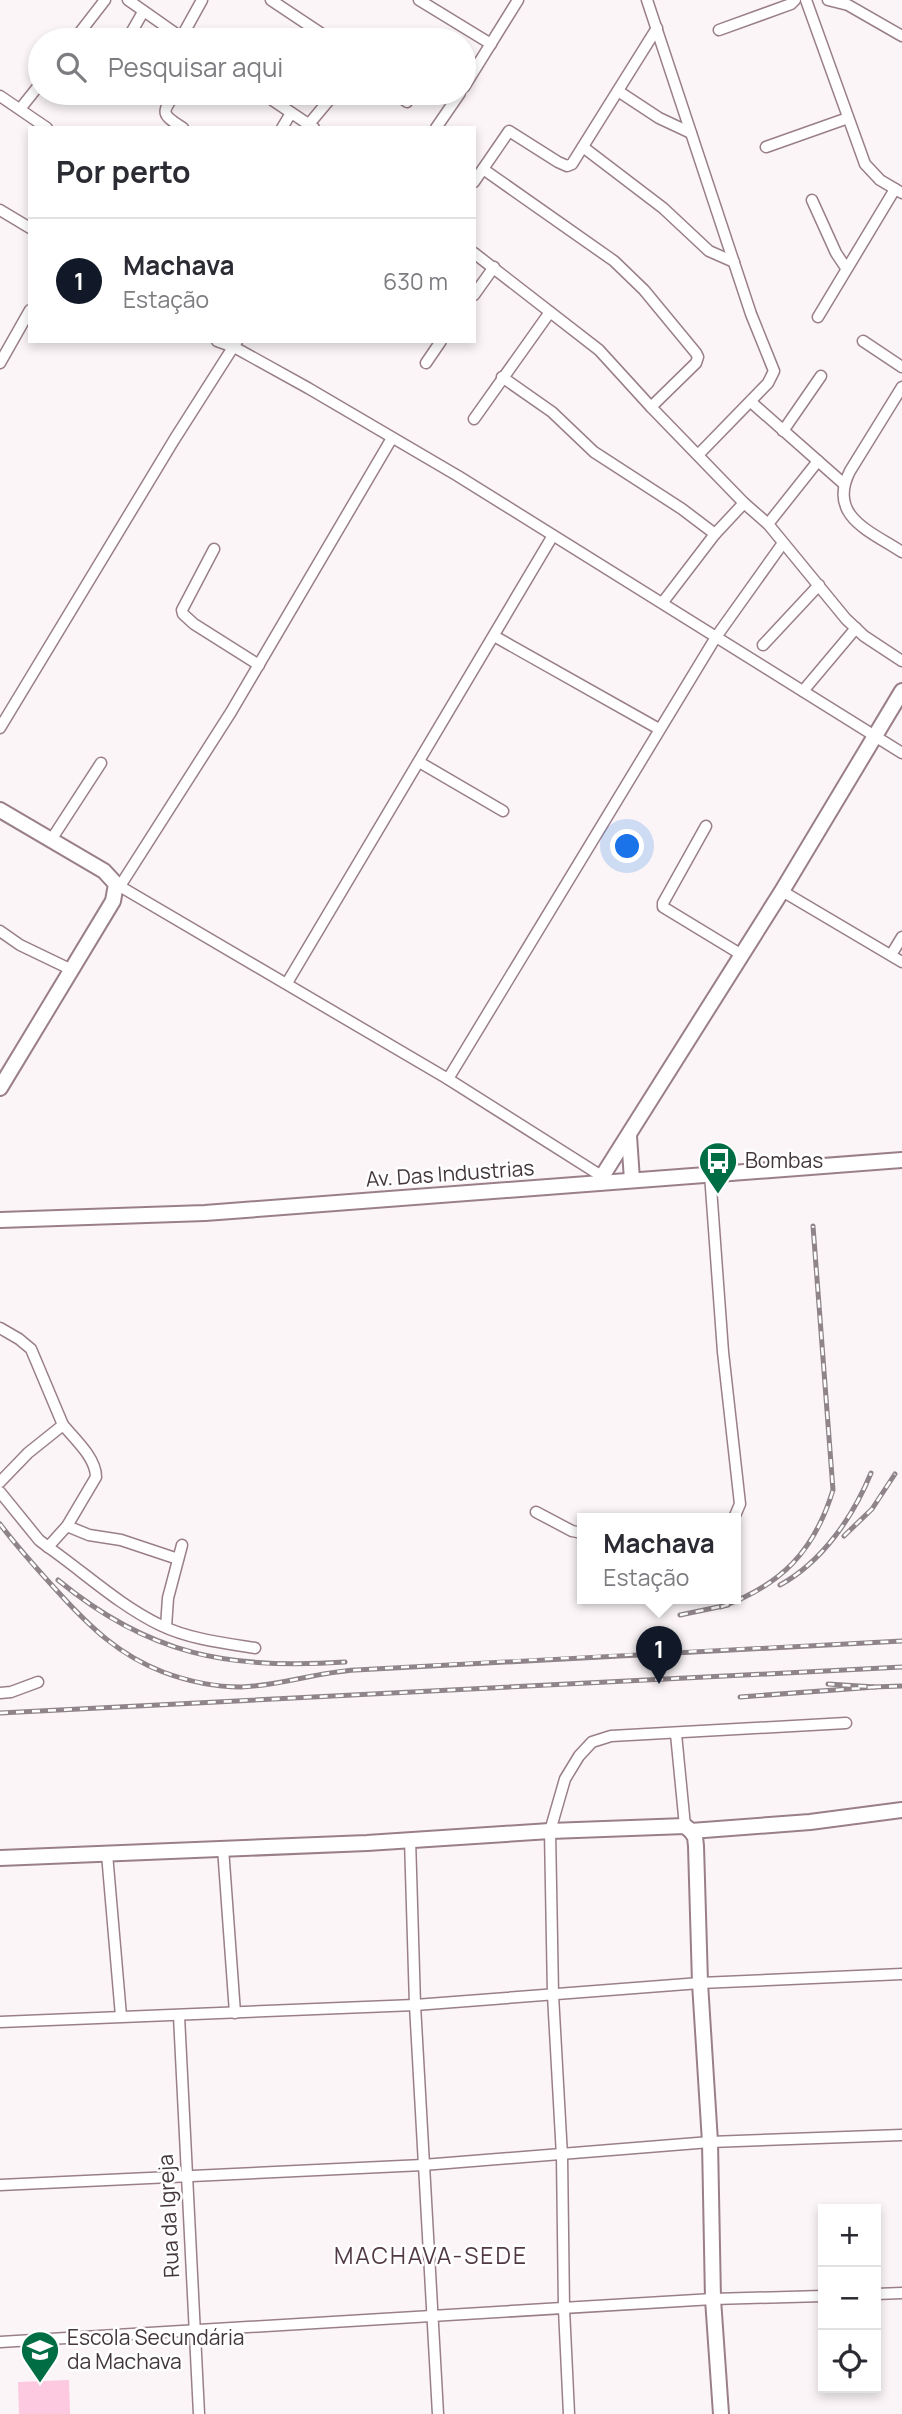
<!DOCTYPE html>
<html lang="pt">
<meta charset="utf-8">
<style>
:root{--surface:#fff;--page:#f2f2f3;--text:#2b2b33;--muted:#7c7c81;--line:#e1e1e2;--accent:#111827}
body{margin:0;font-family:Manrope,sans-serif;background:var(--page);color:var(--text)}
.controls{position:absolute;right:21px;bottom:21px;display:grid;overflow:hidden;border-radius:0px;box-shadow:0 4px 10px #0003}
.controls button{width:63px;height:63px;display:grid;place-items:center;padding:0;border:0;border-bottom:2px solid var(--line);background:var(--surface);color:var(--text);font:35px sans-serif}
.you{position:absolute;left:628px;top:847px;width:24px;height:24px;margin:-18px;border:5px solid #fff;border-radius:50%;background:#1a73e8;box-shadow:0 0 0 10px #1a73e833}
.badge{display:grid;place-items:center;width:46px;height:46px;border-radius:50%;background:var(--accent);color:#fff;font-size:23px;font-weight:700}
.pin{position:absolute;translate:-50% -58px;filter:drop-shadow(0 2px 4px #0008)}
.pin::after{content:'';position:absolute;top:37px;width:24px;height:21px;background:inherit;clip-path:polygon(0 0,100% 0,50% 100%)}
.popup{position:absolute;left:577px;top:1513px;width:164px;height:91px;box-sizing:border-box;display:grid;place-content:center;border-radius:0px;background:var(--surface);filter:drop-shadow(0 2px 5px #0005);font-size:23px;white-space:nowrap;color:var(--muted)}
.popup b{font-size:26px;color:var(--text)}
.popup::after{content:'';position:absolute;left:50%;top:100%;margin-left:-14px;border:14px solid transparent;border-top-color:var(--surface)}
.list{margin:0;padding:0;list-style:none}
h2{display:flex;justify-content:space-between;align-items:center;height:91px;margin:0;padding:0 28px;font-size:30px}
h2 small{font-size:23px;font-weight:400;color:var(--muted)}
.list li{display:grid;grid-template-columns:46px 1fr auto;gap:21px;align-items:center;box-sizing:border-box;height:126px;padding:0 28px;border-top:2px solid var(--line)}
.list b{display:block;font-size:26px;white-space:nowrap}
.list p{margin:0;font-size:23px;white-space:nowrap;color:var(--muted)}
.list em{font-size:23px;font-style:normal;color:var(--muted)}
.icon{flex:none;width:38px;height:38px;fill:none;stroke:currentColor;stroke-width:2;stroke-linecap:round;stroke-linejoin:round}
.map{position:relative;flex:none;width:902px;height:2414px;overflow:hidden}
.search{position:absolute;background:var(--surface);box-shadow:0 4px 10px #0003;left:28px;top:28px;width:448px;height:77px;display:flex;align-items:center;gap:18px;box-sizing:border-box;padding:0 24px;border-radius:38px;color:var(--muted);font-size:26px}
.panel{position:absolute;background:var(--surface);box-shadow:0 4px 10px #0003;left:28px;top:126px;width:448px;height:217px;border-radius:0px}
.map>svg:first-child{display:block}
.green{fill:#fcc9e0}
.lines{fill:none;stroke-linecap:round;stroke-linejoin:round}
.street-casing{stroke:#9a7f8b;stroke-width:13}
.secondary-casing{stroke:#9a7f8b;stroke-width:18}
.street{stroke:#fff;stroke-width:10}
.secondary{stroke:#fff;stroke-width:14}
.rail-casing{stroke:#8e8489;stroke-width:5}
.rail{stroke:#fff;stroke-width:2.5;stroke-dasharray:8;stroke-linecap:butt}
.labels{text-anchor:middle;stroke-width:5;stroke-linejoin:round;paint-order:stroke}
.poi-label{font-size:21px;fill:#43373d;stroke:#fff;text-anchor:start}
.street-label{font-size:21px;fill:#43373d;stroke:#fff}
.neighbourhood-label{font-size:23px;letter-spacing:2px;fill:#503944;stroke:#fff}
</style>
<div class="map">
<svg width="902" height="2414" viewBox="0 0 902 2414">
<rect width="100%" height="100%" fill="#fbf5f7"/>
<path class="green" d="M69,2380L70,2414H19L18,2382Z"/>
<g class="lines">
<g class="street-casing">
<g id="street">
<path d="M128,0L185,40"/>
<path d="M271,0L331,40"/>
<path d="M419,0L491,44"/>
<path d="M647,0L751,314L774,371L768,383L698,455"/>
<path d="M806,0L865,164L880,180L902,193"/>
<path d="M828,0L848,5L902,36"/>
<path d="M719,30L791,4L795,0"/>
<path d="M181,38L202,0"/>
<path d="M74,40L105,0"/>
<path d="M127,40L143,12"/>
<path d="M464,87L518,0"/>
<path d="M618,91L659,118L691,133"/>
<path d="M176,93C161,113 161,114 183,128"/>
<path d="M262,93L314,128"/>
<path d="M394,93L407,102"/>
<path d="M0,96L47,128"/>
<path d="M20,109L40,84"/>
<path d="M309,124L335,93"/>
<path d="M282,128L291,113"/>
<path d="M436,128L460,93"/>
<path d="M583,147L663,208L709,251L734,262"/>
<path d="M766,147L848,118"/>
<path d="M483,169L614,261L644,290L696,353L698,357L696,363L651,407"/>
<path d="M474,182L509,131L558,162L567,166L572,164L657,28"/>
<path d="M812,200L836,253L846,268"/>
<path d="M0,210L30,228"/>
<path d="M474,253L599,350L651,407L744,503L768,524L846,619L864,636L902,661"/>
<path d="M474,295L494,267"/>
<path d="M818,317L895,189"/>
<path d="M217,341L234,347L308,388L458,476L902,753"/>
<path d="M863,341L902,367"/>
<path d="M0,363L30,310"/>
<path d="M426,363L441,341"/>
<path d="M502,377L552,412L594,452L682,509L715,534"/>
<path d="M902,387L850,471C827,516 870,531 902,552"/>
<path d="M751,402L844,484"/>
<path d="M474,419L550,312"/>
<path d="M783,431L821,376"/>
<path d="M768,524L818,461"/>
<path d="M214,549L182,610L183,614L194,624L259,665"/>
<path d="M663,602L715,534L744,503"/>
<path d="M494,636L659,729"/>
<path d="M763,645L819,585"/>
<path d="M803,691L856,628"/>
<path d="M0,728L174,440L237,341"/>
<path d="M419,762L503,811"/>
<path d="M706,826L663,903V907L742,955"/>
<path d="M51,840L101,763"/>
<path d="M116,884L448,1079L603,1177"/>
<path d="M120,886L231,712L392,438"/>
<path d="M782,891L902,962"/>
<path d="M0,931L20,945L72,970"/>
<path d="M891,955L902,937"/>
<path d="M287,983L552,537"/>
<path d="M448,1079L716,637L783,543"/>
<path d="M710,1174L723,1352L740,1504L734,1518"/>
<path d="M0,1328L19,1339L31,1349L63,1425L28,1453L0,1482"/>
<path d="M0,1492L39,1540L48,1547L67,1526L96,1477C96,1458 75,1439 63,1425"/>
<path d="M536,1512L572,1531L582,1533"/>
<path d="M67,1526L89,1535L121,1540L178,1559"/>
<path d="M48,1547C85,1573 119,1605 160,1625C189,1639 223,1643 255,1648"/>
<path d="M166,1627L168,1598L182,1545"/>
<path d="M0,1693L11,1692L38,1682"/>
<path d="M676,1734L685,1826"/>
<path d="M410,1839L415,2005L438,2414"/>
<path d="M223,1848L235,2013"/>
<path d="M107,1854L121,2016"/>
<path d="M179,2016L199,2414"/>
<path d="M0,2022L415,2005L700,1983L902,1974"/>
<path d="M0,2185L423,2165L710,2142L902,2135"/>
<path d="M876,2294L902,2293"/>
<path d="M0,2342L713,2299L823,2296"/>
<path d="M569,2414L564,2309L562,2156L553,1995L550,1831L565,1779L579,1756L592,1742L611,1736L846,1723"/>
</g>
</g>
<g class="secondary-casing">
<g id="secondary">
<path d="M0,810L104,871L116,884L113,901L0,1088"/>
<path d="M629,1136L632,1180"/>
<path d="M598,1183L782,891L902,691"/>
<path d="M0,1220L205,1213L902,1160"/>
<path d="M691,1831L695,1837L696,1846L700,1983L710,2142L713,2299L721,2414"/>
<path d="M0,1858L367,1843L550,1831L685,1826L691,1831L810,1822L902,1810"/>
</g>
</g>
<use href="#street" class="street"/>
<use href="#secondary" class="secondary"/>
<g class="rail-casing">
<g id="rail">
<path d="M0,1524C18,1548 38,1570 59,1593C90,1627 119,1655 163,1672C187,1681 215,1687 241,1687C279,1686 317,1672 356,1670C538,1659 720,1650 902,1641"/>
<path d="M844,1536L872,1509L895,1474"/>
<path d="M58,1580C149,1655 229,1670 345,1662"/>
<path d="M780,1585C822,1562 853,1517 871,1473"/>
<path d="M721,1607C781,1585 814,1552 833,1490L813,1226"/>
<path d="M680,1615L728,1605"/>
<path d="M873,1687L902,1686"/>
<path d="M740,1697L875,1687L828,1684"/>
<path d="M0,1713L902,1667"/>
</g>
</g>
<use href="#rail" class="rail"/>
</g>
<defs>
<g id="bus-pin" transform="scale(2.0125)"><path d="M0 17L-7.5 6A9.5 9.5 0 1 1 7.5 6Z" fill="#006d45" stroke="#fff"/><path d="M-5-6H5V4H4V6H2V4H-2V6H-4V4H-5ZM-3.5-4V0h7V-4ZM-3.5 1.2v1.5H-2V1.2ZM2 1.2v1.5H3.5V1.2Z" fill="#fff"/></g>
<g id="school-pin" transform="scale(2.0125)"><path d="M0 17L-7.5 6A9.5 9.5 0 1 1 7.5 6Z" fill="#006d45" stroke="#fff"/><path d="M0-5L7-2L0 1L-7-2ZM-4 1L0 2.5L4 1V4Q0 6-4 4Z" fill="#fff"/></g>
</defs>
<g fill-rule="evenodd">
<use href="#bus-pin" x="718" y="1161"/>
<use href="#school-pin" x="40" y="2350"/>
</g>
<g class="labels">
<g class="poi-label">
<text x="745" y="1168">Bombas</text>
<text x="67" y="2345">Escola Secundária<tspan x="67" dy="24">da Machava</tspan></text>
</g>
<g class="street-label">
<text transform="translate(450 1174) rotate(-4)" y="7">Av. Das Industrias</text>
<text transform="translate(169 2216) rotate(-93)" y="7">Rua da Igreja</text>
</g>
<g class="neighbourhood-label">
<text x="431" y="2264">MACHAVA-SEDE</text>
</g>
</g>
</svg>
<div class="controls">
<button>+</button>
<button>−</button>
<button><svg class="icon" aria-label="locate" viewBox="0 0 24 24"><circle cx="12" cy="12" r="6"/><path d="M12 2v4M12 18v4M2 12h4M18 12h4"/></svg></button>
</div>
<div class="you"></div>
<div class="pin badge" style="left:659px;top:1684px">1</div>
<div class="popup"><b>Machava</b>Estação</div>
<div class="search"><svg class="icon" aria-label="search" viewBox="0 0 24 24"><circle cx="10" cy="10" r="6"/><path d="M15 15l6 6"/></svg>Pesquisar aqui</div>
<section class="panel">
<h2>Por perto<small></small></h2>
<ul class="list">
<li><span class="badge">1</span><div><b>Machava</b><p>Estação</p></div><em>630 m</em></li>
</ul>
</section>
</div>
